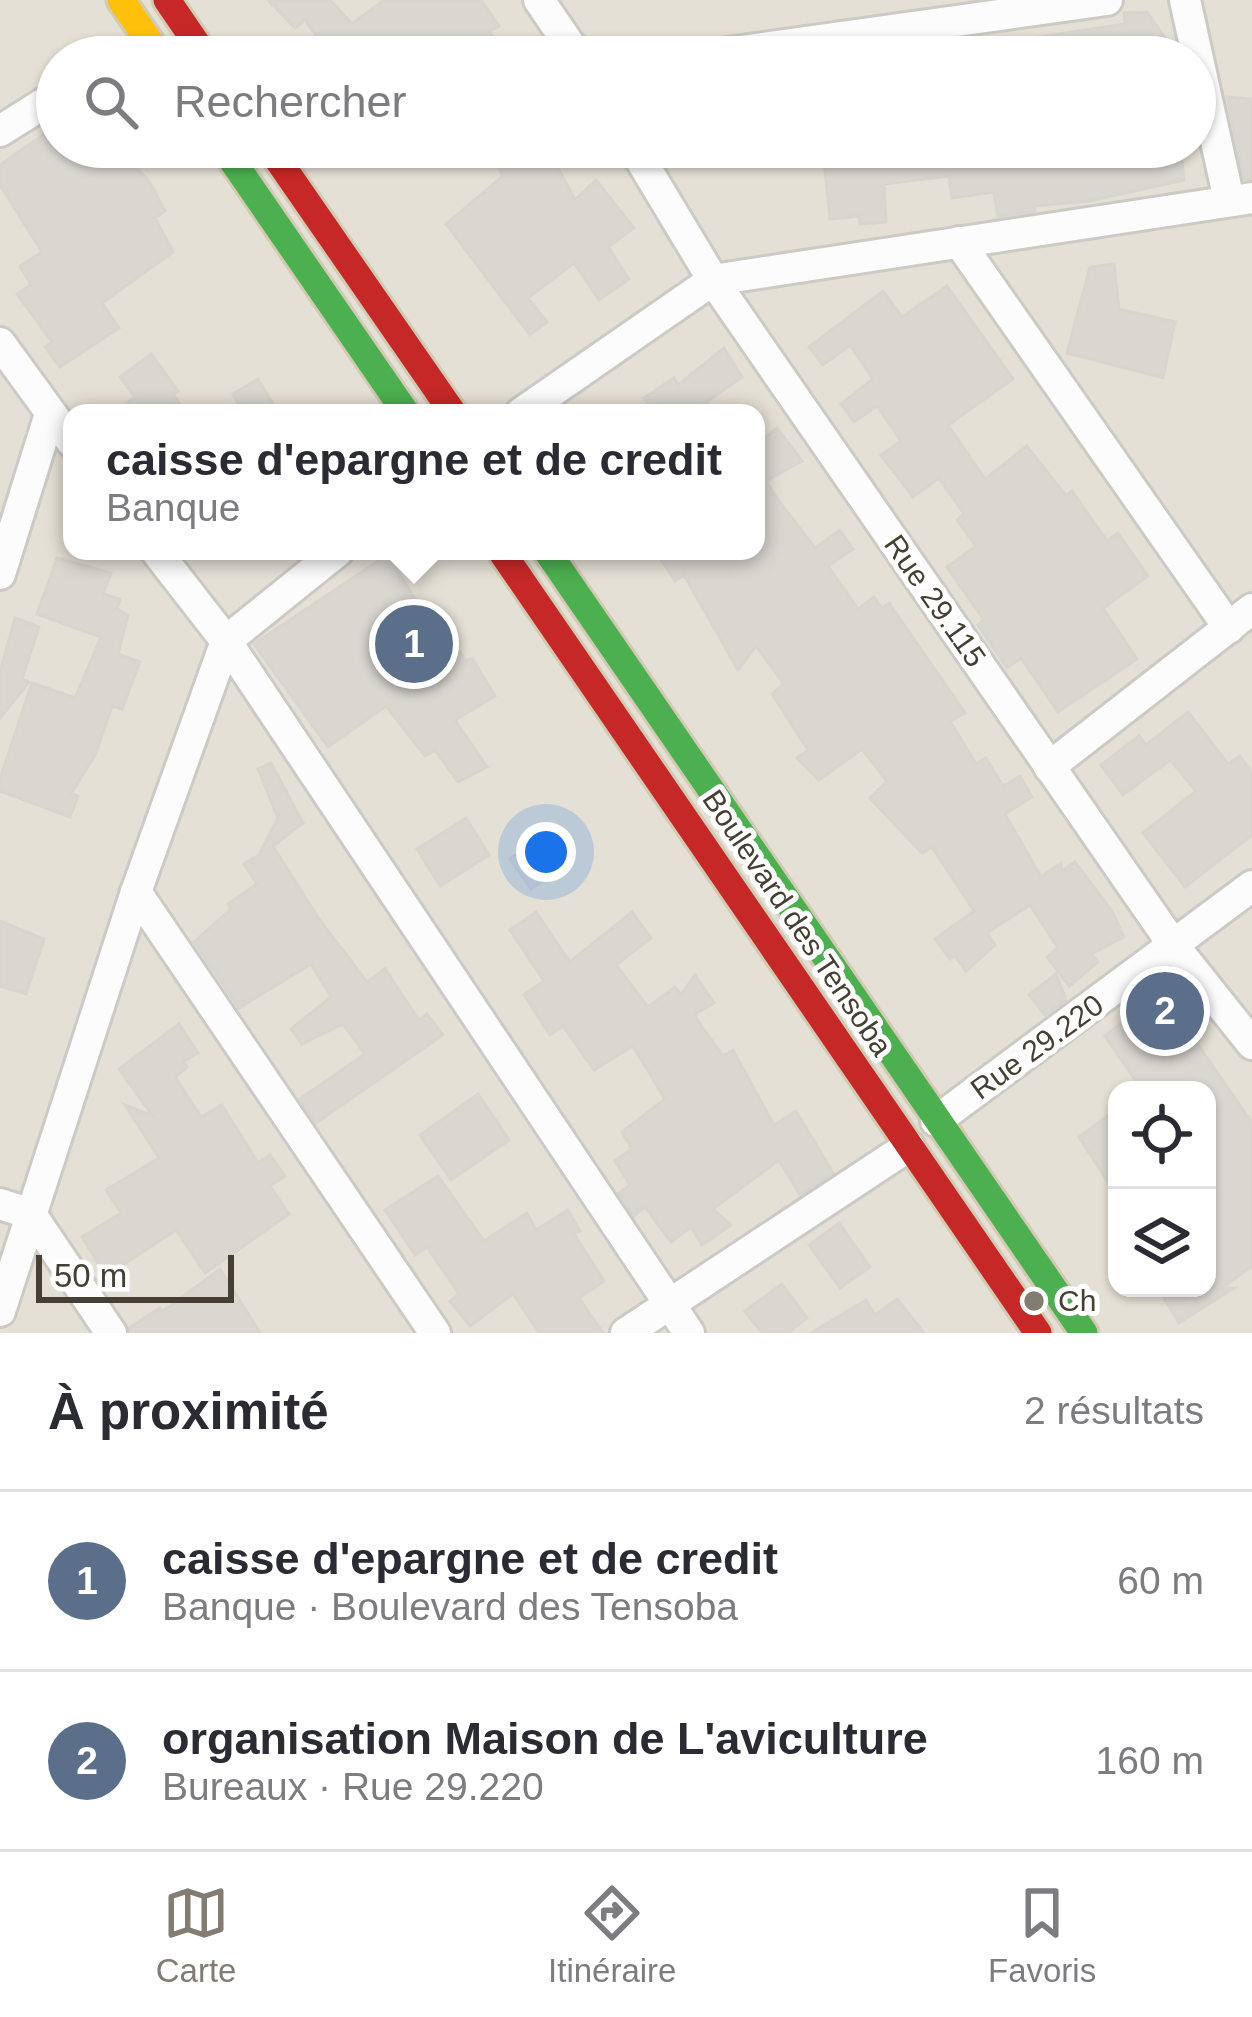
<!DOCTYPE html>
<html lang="fr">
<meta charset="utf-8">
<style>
:root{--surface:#fff;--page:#f2f2f3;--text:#2b2b33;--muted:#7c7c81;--line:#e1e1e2;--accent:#827c73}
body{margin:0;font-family:Helvetica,sans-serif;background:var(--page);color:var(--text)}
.controls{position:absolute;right:36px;bottom:36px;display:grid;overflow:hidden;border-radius:24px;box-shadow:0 3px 9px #0004}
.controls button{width:108px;height:108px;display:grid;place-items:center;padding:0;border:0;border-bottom:3px solid var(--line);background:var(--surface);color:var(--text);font:60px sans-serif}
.scale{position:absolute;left:36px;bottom:30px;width:198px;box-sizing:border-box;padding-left:12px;border:6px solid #463f34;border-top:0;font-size:33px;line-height:42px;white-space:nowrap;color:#463f34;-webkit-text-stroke:9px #fff;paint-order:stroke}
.you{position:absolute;left:546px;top:852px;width:42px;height:42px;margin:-30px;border:9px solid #fff;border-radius:50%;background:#1a73e8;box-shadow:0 0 0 18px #1a73e833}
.badge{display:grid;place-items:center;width:78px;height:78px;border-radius:50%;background:var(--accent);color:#fff;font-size:39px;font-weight:700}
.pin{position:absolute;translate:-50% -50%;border:6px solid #fff;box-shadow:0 3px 12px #0006}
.popup{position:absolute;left:63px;top:404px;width:702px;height:156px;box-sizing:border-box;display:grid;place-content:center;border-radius:24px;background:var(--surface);filter:drop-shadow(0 3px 9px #0005);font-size:39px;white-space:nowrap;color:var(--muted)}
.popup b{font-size:45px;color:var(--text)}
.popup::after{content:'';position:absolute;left:50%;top:100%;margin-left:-24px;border:24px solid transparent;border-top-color:var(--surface)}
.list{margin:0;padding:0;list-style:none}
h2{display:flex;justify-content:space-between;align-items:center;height:156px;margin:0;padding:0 48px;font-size:51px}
h2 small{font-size:39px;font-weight:400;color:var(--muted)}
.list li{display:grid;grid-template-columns:78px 1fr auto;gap:36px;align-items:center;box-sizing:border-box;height:180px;padding:0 48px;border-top:3px solid var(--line)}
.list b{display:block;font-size:45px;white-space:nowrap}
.list p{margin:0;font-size:39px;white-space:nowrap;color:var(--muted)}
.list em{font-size:39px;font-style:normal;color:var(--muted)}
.icon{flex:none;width:66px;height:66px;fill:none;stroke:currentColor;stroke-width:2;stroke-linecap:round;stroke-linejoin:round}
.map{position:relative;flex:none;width:1252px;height:1333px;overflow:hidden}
.search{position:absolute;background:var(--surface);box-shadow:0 3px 9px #0004;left:36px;right:36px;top:36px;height:132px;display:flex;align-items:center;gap:30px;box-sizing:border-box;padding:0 42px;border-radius:66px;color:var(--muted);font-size:45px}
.sheet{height:516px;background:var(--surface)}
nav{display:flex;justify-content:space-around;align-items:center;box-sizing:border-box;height:168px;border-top:3px solid var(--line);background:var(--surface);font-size:33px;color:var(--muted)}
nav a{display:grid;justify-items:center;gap:6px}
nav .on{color:var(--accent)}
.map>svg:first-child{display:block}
.residential{fill:#e5e0d5;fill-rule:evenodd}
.building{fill:#dad7d1;stroke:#d8d5ce;stroke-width:3}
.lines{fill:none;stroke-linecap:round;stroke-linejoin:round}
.street-casing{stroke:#cccac4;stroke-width:36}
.fast-casing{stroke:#d3cab4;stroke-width:33}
.slow-casing{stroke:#d3cab4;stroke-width:33}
.jam-casing{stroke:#d3cab4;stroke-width:33}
.street{stroke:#fdfcfc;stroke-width:30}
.fast{stroke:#4caf50;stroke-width:27}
.slow{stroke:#ffc107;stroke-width:27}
.jam{stroke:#c62828;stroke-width:27}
.poi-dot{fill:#827c73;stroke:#fff;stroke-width:4.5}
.labels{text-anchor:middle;stroke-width:10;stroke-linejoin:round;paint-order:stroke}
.street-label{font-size:30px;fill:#463f34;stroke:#fff}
.poi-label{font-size:30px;fill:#463f34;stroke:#fff;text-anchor:start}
</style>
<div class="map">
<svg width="1252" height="1333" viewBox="0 0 1252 1333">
<rect width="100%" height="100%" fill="#f0eee8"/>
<path class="residential" d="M0,0H1252V1333H0ZM57,57H1195V147H57ZM72,413H756V551H72ZM1117,1090H1207V1288H1117Z"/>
<g class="building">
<path d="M268,0H330L352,24L384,0H481L499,26L490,31L501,57H332L305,20L295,28Z"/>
<path d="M1147,12L1174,51L1160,52L1161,57H987L986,45L1125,24L1124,13Z"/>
<path d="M1227,97L1252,99V179H1244Z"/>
<path d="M57,125V147H115L149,181L165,211L155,218L173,252L102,303L119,328L60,367L45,347L52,342L17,294L31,285L20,266L42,252L0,185V165Z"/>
<path d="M489,147H547L575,200L596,180L634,228L608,247L629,279L599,300L574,263L528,298L547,322L530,335L446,224L503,176Z"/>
<path d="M922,147H1181L1184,180L1089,201L1034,206L1035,211L998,217L994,192L952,198L949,176L884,184L886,222L860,224L859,216L830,219L824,160L881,149L882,152Z"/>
<path d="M1114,264L1119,309L1175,322L1163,378L1067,353L1090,267Z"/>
<path d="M947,286L1013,379L948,425L985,479L1027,446L1066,496L1072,491L1107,541L1118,533L1148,576L1103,608L1137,659L1058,712L1021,658L1007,668L978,625L984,620L947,567L976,546L957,520L964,514L939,478L913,497L881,455L901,441L877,406L854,422L841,404L873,379L850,345L823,365L809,347L883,291L902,317Z"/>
<path d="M724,348L742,377L705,403L713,413H655L644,398L674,378L678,385Z"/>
<path d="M151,354L178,391L173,394L186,413H114L135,397L120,377Z"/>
<path d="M258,379L278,413H244L233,394Z"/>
<path d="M777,428L802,461L766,481L778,500L815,548L840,530L853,549L828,566L858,609L874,597L882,608L889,603L965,713L950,721L976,764L986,758L1003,786L1020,776L1032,797L1005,814L1041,877L1061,863L1062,871L1075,862L1112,911L1124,937L1091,954L1098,962L1069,986L1047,957L1058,948L1030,905L987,933L995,945L966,971L955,956L950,959L935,939L974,911L932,847L922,853L870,798L887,781L862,749L819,780L797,758L808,750L772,694L784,684L756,646L738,670L684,575L675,581L655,551H756V445Z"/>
<path d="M387,555L423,611L430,606L466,661L472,658L495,696L455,720L487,767L458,782L435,750L425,756L386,706L328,747L254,644Z"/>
<path d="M57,558L111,573L103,594L120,599L117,609L128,615L118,654L140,662L122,709L112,706L95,755L71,794L78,796L70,817L0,791V779L32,683L75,698L101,637L37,614Z"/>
<path d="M15,618L39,627L22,679L29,682L0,718V672Z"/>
<path d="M1188,712L1228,764L1240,756L1252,773V835L1185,887L1143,833L1196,791L1170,760L1123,795L1101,765L1139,736L1146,745Z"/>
<path d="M271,763L303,823L273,846L319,919L367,982L385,969L419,1020L427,1014L443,1035L316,1123L300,1099L365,1054L343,1024L302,1044L291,1029L331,997L311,964L239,1008L194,942L231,909L228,904L257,884L244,864L259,855L278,818L258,769Z"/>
<path d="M466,818L489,855L440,886L417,849Z"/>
<path d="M532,843L553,874L531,889L510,859Z"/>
<path d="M536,912L570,962L632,912L651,938L616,965L648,1007L675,987L681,995L695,975L714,1003L695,1014L699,1023L723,1056L733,1050L774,1125L796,1111L833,1173L800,1195L779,1160L713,1209L731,1225L702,1245L691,1227L671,1242L645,1207L634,1216L619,1193L630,1185L615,1161L632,1149L622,1132L665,1099L633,1046L594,1070L563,1026L550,1035L524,995L544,981L510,930Z"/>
<path d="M0,921L44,939L26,994L0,986Z"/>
<path d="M1056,974L1066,1000L1045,1015L1029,995Z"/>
<path d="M1157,995L1165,997L1252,1123V1266L1222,1288H1234L1179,1323L1164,1298L1180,1288H1207V1204L1218,1196L1207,1180V1090H1142L1105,1036Z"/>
<path d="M179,1024L198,1053L183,1062L187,1067L175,1077L201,1117L222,1105L258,1163L270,1155L285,1176L270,1186L289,1214L205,1273L176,1230L106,1276L82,1237L121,1213L106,1190L159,1158L125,1105L153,1116L119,1069Z"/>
<path d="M478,1094L509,1140L451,1180L420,1135Z"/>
<path d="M1117,1109V1196L1079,1137Z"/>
<path d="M438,1176L484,1241L527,1213L536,1230L568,1210L580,1231L574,1234L604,1281L579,1298L603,1333H539L513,1294L470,1326L450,1301L459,1294L427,1247L415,1255L385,1210Z"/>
<path d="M839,1223L870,1267L840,1288L809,1245Z"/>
<path d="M220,1269L260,1333H130L129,1328L160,1308L162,1312Z"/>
<path d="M782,1284L807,1318L788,1333H762L745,1311Z"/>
<path d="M897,1299L924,1333H811L866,1300L875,1315Z"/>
</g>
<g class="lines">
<g class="street-casing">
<g id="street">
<path d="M539,0L578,57"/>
<path d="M1185,0L1229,200"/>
<path d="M698,57L1107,0"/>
<path d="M0,131L57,95"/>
<path d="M633,147L713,280L1174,946L1252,1044"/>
<path d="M959,242L1229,628"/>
<path d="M0,343L72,442"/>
<path d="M521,413L713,280L1252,198"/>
<path d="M156,551L226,641L689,1333"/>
<path d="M0,574L50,414"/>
<path d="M1049,767L1252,609"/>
<path d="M136,892L435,1333"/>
<path d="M936,1121L1252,886"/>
<path d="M0,1204L31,1214L111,1333"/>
<path d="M0,1311L136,892L226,641L338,551"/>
<path d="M626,1333L909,1146"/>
</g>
</g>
<g class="fast-casing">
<g id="fast">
<path d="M223,147L406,413"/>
<path d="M547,551L1084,1333"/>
</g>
</g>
<g class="slow-casing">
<path id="slow" d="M121,0L160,57"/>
</g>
<g class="jam-casing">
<g id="jam">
<path d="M167,0L206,57"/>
<path d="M269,147L453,413"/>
<path d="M501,551L1038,1333"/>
</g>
</g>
<use href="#street" class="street"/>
<use href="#fast" class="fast"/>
<use href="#slow" class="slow"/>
<use href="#jam" class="jam"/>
</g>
<circle class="poi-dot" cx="1034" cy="1301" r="12"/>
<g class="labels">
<g class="street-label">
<text transform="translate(935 601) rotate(55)" y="10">Rue 29.115</text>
<text transform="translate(797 923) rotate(56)" y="10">Boulevard des Tensoba</text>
<text transform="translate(1037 1047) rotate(-36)" y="10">Rue 29.220</text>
</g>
<g class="poi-label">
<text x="1058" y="1311">Ch</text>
</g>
</g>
</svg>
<div class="controls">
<button><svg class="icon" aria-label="locate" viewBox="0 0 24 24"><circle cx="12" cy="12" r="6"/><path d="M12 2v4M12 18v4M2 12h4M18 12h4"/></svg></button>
<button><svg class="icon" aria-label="layers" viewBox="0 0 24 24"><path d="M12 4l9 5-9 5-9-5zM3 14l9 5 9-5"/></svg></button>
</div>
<div class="scale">50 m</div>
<div class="you"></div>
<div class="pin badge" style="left:414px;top:644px;background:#5c6f8a">1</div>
<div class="popup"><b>caisse d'epargne et de credit</b>Banque</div>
<div class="pin badge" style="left:1165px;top:1011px;background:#5c6f8a">2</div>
<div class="search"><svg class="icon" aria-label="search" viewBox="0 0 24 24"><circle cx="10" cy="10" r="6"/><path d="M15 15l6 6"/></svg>Rechercher</div>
</div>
<section class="sheet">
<h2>À proximité<small>2 résultats</small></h2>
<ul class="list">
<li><span class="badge" style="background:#5c6f8a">1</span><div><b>caisse d'epargne et de credit</b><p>Banque · Boulevard des Tensoba</p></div><em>60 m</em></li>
<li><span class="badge" style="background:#5c6f8a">2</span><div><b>organisation Maison de L'aviculture</b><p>Bureaux · Rue 29.220</p></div><em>160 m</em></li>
</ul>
</section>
<nav>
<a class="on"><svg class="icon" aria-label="map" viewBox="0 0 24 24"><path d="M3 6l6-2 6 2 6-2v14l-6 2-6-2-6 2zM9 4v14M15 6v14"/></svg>Carte</a>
<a><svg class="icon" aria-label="directions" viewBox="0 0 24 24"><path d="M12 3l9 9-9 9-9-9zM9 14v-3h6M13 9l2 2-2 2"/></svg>Itinéraire</a>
<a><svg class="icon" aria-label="saved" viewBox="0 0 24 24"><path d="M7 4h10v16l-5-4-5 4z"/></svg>Favoris</a>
</nav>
